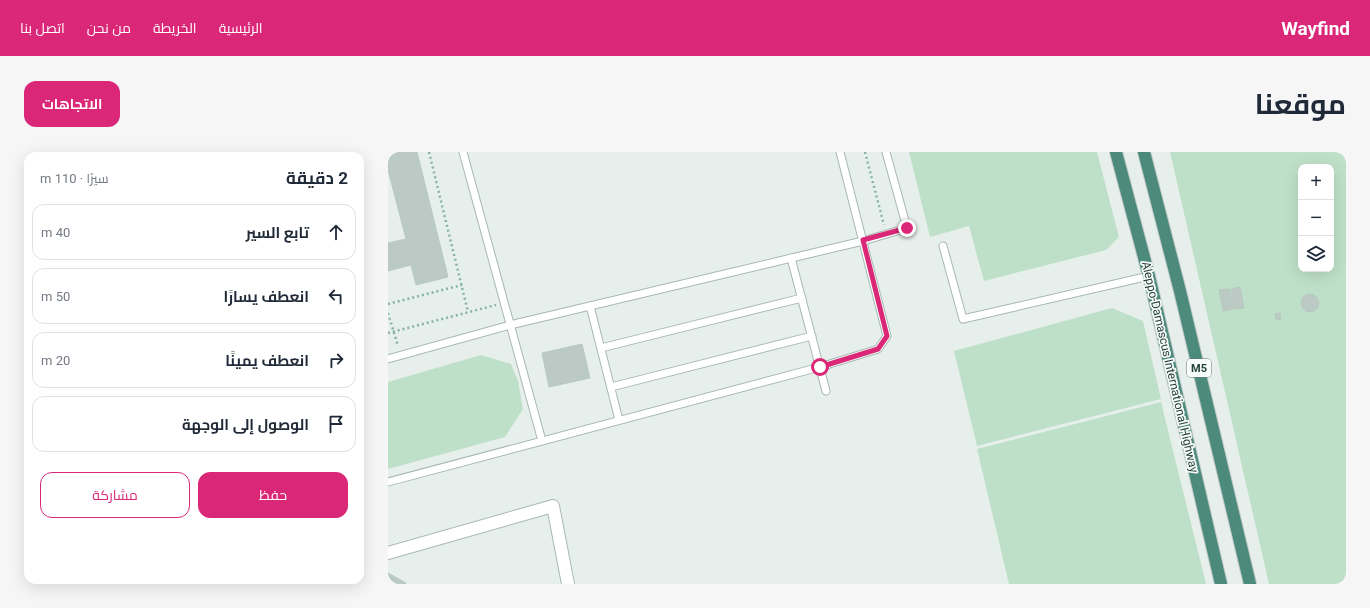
<!DOCTYPE html>
<html lang="ar">
<meta charset="utf-8">
<style>
:root{--surface:#fff;--page:#f6f6f7;--text:#1f2937;--muted:#747a83;--line:#e0e1e3;--accent:#db2777}
body{margin:0;font-family:Roboto,Cairo,sans-serif;background:var(--page);color:var(--text);direction:rtl}
.controls{position:absolute;right:12px;top:12px;display:grid;overflow:hidden;border-radius:8px;box-shadow:0 4px 16px #0002}
.controls button{width:36px;height:36px;display:grid;place-items:center;padding:0;border:0;border-bottom:1px solid var(--line);background:var(--surface);color:var(--text);font:20px sans-serif}
.stop{position:absolute;width:12px;height:12px;margin:-9px;border:3px solid #db2777;border-radius:50%;background:#fff}
.stop.end{background:#db2777;border-color:#fff;box-shadow:0 1px 4px #0008}
.list{margin:0;padding:0;list-style:none}
h2{display:flex;justify-content:space-between;align-items:center;height:52px;margin:0;padding:0 16px;font-size:17px}
h2 small{font-size:13px;font-weight:400;color:var(--muted)}
.list li{display:grid;grid-template-columns:26px 1fr auto;gap:12px;align-items:center;box-sizing:border-box;height:56px;margin:0 8px 8px;padding:0 8px;border:1px solid var(--line);border-radius:12px}
.list b{display:block;font-size:15px;white-space:nowrap}
.list em{font-size:13px;font-style:normal;color:var(--muted)}
.actions{display:flex;gap:8px;padding:12px 16px}
.actions a{flex:1;padding:9px 0;border:1px solid var(--accent);border-radius:12px;text-align:center;font-size:14px;color:var(--accent)}
.actions .main{background:var(--accent);color:#fff}
.icon{flex:none;width:22px;height:22px;fill:none;stroke:currentColor;stroke-width:2;stroke-linecap:round;stroke-linejoin:round}
.map{position:relative;flex:none;width:958px;height:432px;overflow:hidden;direction:ltr;border-radius:12px}
header{display:flex;align-items:center;gap:24px;box-sizing:border-box;height:56px;padding:0 20px;background:var(--accent);color:#fff}
header strong{font-size:19px}
nav{display:flex;gap:22px;margin-inline-start:auto;font-size:14px}
.intro{display:flex;align-items:center;justify-content:space-between;box-sizing:border-box;height:96px;padding:0 24px}
h1{margin:0;font-size:28px}
.button{padding:10px 18px;border-radius:12px;background:var(--accent);color:#fff;font-size:14px;font-weight:700}
main{display:flex;gap:24px;padding:0 24px}
aside{flex:1;background:var(--surface);border-radius:12px;box-shadow:0 4px 16px #0002}
.map>svg:first-child{display:block}
.green{fill:#bfe0c8;fill-rule:evenodd}
.building{fill:#bbcac4;stroke:#b8c9c2}
.lines{fill:none;stroke-linecap:round;stroke-linejoin:round}
.service-casing{stroke:#a8b8b2;stroke-width:9}
.minor-casing{stroke:#a8b8b2;stroke-width:14}
.trunk-casing{stroke:#c2cac8;stroke-width:14}
.path{stroke:#86b3a5;stroke-width:2.5;stroke-dasharray:2 3;stroke-linecap:butt}
.service{stroke:#fff;stroke-width:7}
.minor{stroke:#fff;stroke-width:12}
.trunk{stroke:#4c8a7c;stroke-width:12}
.route{stroke:#db2777;stroke-width:5}
.labels{text-anchor:middle;stroke-width:3.5;stroke-linejoin:round;paint-order:stroke}
.shield{fill:#f7fbf9;stroke:#637a73;stroke-width:1}
.shield-label{font-size:11px;font-weight:bold;fill:#24423a}
.street-label{font-size:12px;fill:#24423a;stroke:#f7fbf9}
</style>
<header>
<strong>Wayfind</strong>
<nav><a>الرئيسية</a><a>الخريطة</a><a>من نحن</a><a>اتصل بنا</a></nav>
</header>
<div class="intro"><h1>موقعنا</h1><a class="button">الاتجاهات</a></div>
<main>
<div class="map">
<svg width="958" height="432" viewBox="0 0 958 432">
<rect width="100%" height="100%" fill="#e6efeb"/>
<g class="green">
<path d="M521,0H709L731,85L718,98L596,129L581,74L542,85Z"/>
<path d="M782,0H958V432H881ZM913,15H943V117H913Z"/>
<path d="M724,156L755,169L773,247L589,294L566,199Z"/>
<path d="M93,203L123,212L130,229L135,257L117,285L0,317V230Z"/>
<path d="M773,250L818,432H621L589,297Z"/>
</g>
<g class="building">
<path d="M0,0H29L60,125L28,133L23,113L0,119V91L18,87L0,18Z"/>
<path d="M852,135L856,156L846,157L843,137Z"/>
<path d="M841,137L845,157L835,159L831,138Z"/>
<circle cx="922" cy="151" r="9"/>
<path d="M892,161L893,167L888,168L887,162Z"/>
<path d="M194,192L202,226L161,235L154,201Z"/>
<path d="M0,421L18,431L17,432H0Z"/>
</g>
<g class="lines">
<g class="service-casing">
<g id="service">
<path d="M75,0L154,289"/>
<path d="M555,94L575,167L761,124"/>
<path d="M403,106L438,239"/>
<path d="M202,154L231,268"/>
<path d="M213,196L414,146"/>
<path d="M0,207L122,173L475,89L519,76L498,0"/>
<path d="M223,235L424,184"/>
<path d="M0,330L432,215L490,197L499,184L452,0"/>
</g>
</g>
<g class="minor-casing">
<path id="minor" d="M0,401L165,354L180,432"/>
</g>
<g class="trunk-casing">
<g id="trunk">
<path d="M728,0L761,124L833,432"/>
<path d="M756,0L792,139L862,432"/>
</g>
</g>
<g class="path">
<path d="M41,0L80,160"/>
<path d="M477,0L496,73"/>
<path d="M0,152L74,133"/>
<path d="M0,161L10,194"/>
<path d="M0,181L108,153"/>
</g>
<use href="#service" class="service"/>
<use href="#minor" class="minor"/>
<use href="#trunk" class="trunk"/>
</g>
<g class="lines">
<path class="route" d="M432,215L490,197L499,184L475,88L519,76"/>
</g>
<g class="labels">
<rect class="shield" x="799" y="207" width="24" height="18" rx="3"/>
<g class="shield-label">
<text x="811" y="220">M5</text>
</g>
<g class="street-label">
<text transform="translate(782 215) rotate(77)" y="4">Aleppo-Damascus International Highway</text>
</g>
</g>
</svg>
<div class="controls">
<button>+</button>
<button>−</button>
<button><svg class="icon" aria-label="layers" viewBox="0 0 24 24"><path d="M12 4l9 5-9 5-9-5zM3 14l9 5 9-5"/></svg></button>
</div>
<div class="stop" style="left:432px;top:215px"></div>
<div class="stop end" style="left:519px;top:76px"></div>
</div>
<aside>
<h2>2 دقيقة<small>سيرًا · 110 m</small></h2>
<ul class="list">
<li><svg class="icon" aria-label="ahead" viewBox="0 0 24 24"><path d="M12 20V5M6 11l6-6 6 6"/></svg><div><b>تابع السير</b></div><em>40 m</em></li>
<li><svg class="icon" aria-label="left" viewBox="0 0 24 24"><path d="M17 20v-9H6M10 6l-5 5 5 5"/></svg><div><b>انعطف يسارًا</b></div><em>50 m</em></li>
<li><svg class="icon" aria-label="right" viewBox="0 0 24 24"><path d="M7 20v-9h11M14 6l5 5-5 5"/></svg><div><b>انعطف يمينًا</b></div><em>20 m</em></li>
<li><svg class="icon" aria-label="arrive" viewBox="0 0 24 24"><path d="M6 21V4h12l-3 4 3 4H6"/></svg><div><b>الوصول إلى الوجهة</b></div></li>
</ul>
<div class="actions"><a class="main">حفظ</a><a>مشاركة</a></div>
</aside>
</main>
